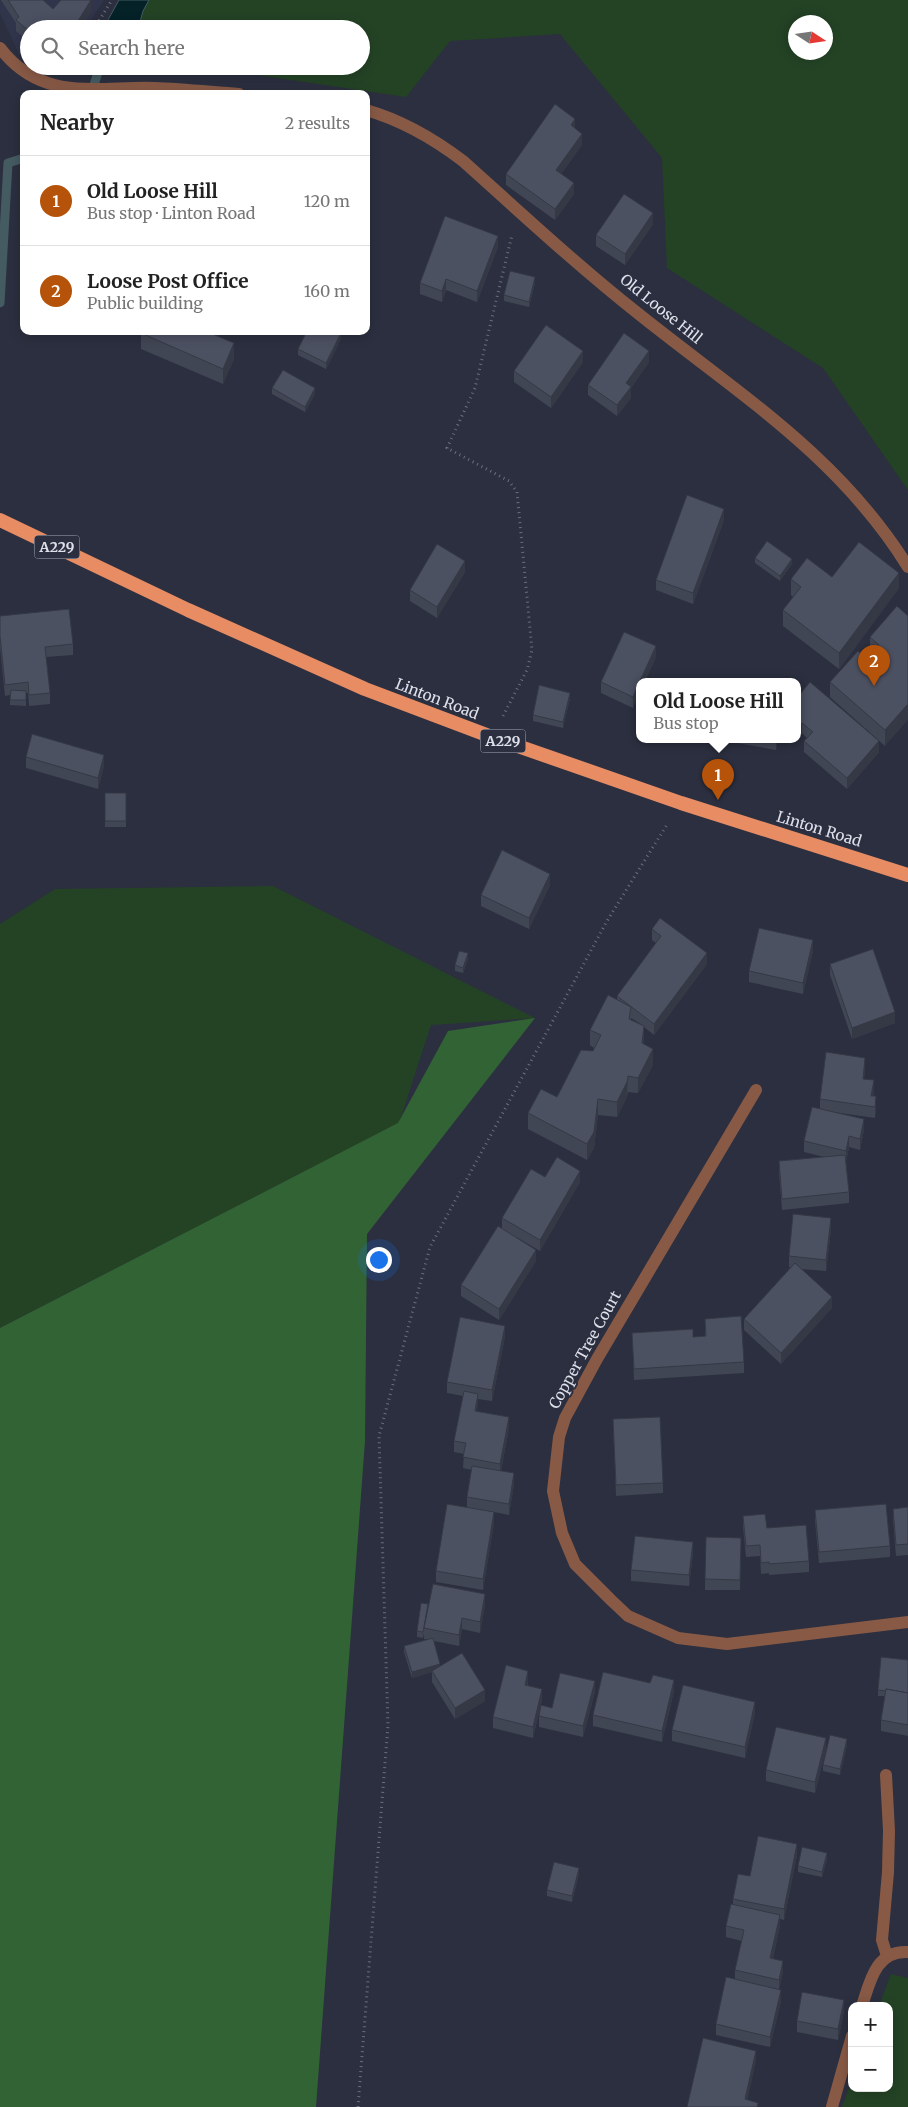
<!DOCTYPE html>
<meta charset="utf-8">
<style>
:root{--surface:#fff;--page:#f2f2f2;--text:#222;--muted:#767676;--line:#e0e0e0;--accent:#b45309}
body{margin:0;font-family:Merriweather,serif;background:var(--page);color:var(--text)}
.controls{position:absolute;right:15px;bottom:15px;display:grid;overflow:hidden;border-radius:10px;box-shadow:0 2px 12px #0003}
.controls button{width:45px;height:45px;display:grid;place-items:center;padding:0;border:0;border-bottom:1px solid var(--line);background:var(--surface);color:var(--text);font:25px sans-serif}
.compass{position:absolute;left:788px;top:15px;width:45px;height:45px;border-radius:50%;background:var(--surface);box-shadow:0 2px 12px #0003;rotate:102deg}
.you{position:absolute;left:378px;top:1259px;width:18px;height:18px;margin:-12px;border:4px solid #fff;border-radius:50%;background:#1a73e8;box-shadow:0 0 0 8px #1a73e833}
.badge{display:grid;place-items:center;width:32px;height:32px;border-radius:50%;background:var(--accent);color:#fff;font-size:16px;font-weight:700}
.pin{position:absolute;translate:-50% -41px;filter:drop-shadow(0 1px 2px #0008)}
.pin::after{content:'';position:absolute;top:26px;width:18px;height:15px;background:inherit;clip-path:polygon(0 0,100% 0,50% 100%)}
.popup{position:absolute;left:636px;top:678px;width:165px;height:65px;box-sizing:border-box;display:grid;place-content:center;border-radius:10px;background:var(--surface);filter:drop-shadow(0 1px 4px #0005);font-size:16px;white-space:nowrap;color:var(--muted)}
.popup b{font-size:19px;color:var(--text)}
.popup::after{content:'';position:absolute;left:50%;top:100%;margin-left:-10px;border:10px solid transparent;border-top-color:var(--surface)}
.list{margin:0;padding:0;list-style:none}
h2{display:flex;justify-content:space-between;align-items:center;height:65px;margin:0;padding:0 20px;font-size:21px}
h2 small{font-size:16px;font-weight:400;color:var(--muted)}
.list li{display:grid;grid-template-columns:32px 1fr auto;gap:15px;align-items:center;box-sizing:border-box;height:90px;padding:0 20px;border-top:1px solid var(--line)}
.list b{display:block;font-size:19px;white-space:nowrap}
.list p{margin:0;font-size:16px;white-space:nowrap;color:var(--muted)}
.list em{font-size:16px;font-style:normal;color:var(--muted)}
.icon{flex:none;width:28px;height:28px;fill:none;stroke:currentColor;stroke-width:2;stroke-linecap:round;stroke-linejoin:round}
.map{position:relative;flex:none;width:908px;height:2107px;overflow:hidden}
.search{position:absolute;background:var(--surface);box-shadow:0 2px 12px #0003;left:20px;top:20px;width:350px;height:55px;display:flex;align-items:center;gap:12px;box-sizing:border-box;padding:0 18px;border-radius:28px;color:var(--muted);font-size:19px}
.panel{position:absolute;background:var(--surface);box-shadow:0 2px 12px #0003;left:20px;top:90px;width:350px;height:245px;border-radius:10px}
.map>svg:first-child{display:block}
.built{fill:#31354c}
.green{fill:#244325;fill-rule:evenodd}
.forest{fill:#326335}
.water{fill:#042228;stroke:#455b62}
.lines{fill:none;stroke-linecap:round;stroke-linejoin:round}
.stream{stroke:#455b62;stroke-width:9}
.path{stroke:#6c6f7d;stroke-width:3;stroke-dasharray:1 4;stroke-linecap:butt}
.service{stroke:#885a46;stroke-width:12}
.minor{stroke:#885a46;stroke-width:12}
.trunk{stroke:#e88c64;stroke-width:14}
.wall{fill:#414654;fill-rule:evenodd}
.shaded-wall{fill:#353945}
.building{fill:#4c5162;stroke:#353945}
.labels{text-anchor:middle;stroke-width:4;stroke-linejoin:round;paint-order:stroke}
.shield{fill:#2b2f3f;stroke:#a8abb7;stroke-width:1}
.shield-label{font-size:14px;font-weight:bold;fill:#dee0eb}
.street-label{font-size:15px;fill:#dee0eb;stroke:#2b2f3f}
</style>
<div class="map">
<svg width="908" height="2107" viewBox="0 0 908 2107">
<rect width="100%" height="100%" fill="#2b2f3f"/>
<path class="built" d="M0,0H104L85,29H29V59L19,54L0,13Z"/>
<g class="green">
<path d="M140,0H908V490L823,368L667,268L662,158L560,34L450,41L406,97L196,66H361V29H125ZM796,22H826V52H796Z"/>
<path d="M273,886L535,1018L431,1025L399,1123L0,1328V924L55,889Z"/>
<path d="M891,1974L908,1978V2107H842L852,2080V2088H889V2006H879Z"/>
</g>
<path class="forest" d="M535,1018L367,1234L365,1441L316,2107H0V1328L398,1123L448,1031Z"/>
<path class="water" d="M119,0H149L143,11L138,29H103Z"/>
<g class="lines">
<g class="stream">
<path d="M91,94L100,66"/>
<path d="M0,303L8,163L24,158"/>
</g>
<g class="path">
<path d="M94,29L112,0"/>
<path d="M503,716L527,670L532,650L517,492L509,481L447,448L475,388L512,235"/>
<path d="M358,2107L388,1725L379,1436L430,1247L607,921L668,823"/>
</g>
<path class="service" d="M886,1775L889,1831L888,1872L882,1940L887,1956"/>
<g class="minor">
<path d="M0,48C42,103 96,86 155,88C183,89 211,92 239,94"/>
<path d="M366,110C401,120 434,139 463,161C521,213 579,267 640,315C739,394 840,457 908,567"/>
<path d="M756,1090L597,1359L565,1418L559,1437L553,1491L562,1533L575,1564L611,1600L628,1616L678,1638L727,1644L908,1622"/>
<path d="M862,2006C870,1981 876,1950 908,1952"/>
<path d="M832,2107L852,2036"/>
</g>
<path class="trunk" d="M0,520L188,610L365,689L492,737L681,803L908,875"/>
</g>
<g class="wall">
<path d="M1,0H43L53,9L91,11L80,29H29V42L16,31V23Z"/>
<path d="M582,145L561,174L574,194L555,220L506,185V174Z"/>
<path d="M653,224L625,265L596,246V235Z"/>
<path d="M498,247L477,302L446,290L442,302L420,294V283Z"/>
<path d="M535,283L529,307L504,301V295Z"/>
<path d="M142,331H218L216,335L234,359L223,384L141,349V333Z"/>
<path d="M341,339L326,369L298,355V349Z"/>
<path d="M583,362L551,408L514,382V371Z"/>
<path d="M649,362L631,388V398L617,416L588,395V385Z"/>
<path d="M272,388L315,394L305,412L272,394Z"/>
<path d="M724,520L693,604L656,590V580Z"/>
<path d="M755,558L792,564L780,581L755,563Z"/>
<path d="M465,572L437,618L410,601V590Z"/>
<path d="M832,577L899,588L839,669L783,626V610L793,597L791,595V579Z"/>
<path d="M0,616L73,644V655L46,657L50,693V704L29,706L28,693H26V706L10,705V695L5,696L0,647Z"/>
<path d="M908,616L885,746L830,697V682L867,659L871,654L870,653V637Z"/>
<path d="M656,657L645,681H639L633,708L601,693V682Z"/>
<path d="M570,698L563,728L533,721V715Z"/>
<path d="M797,698L879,752L847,789L804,752V741L807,738L802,733L797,739Z"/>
<path d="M714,739H778L776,750Z"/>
<path d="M26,757L104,766L98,789L26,768Z"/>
<rect x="105" y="793" width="21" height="34"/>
<path d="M550,885L529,929L481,906V895Z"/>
<path d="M652,929L707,964L654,1035L644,1027V1044L653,1065L638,1093L628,1092L627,1097L617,1117L598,1115L594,1148L587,1160L528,1129V1113L557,1097L593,1051L594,1048L590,1045V1030L617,1000V996L656,943L652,940ZM631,1018L641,1024L631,1020Z"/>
<path d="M813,951L803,994L749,982V971Z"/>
<path d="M468,959L463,973L455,971V965Z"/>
<path d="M830,964L895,1023L852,1039L830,975Z"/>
<path d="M865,1069L864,1079L874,1091L873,1096L876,1107L875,1118L833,1112L864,1130L860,1150L849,1147L846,1162L849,1192V1203L782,1210L779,1172V1161L824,1157L804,1152V1141L820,1108V1099Z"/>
<path d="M545,1177L580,1182L540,1251L516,1237L536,1261L499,1320L461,1296V1285L502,1228V1218Z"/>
<path d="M831,1229L826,1271L801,1269L832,1308L781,1364L744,1330V1319L791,1267H789V1256Z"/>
<path d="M705,1319L744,1362V1373L634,1380L632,1333L693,1337L705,1336Z"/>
<path d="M505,1337L492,1401L478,1399L477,1411L509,1428L501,1471L514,1484L509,1515L494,1512V1523L483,1590L436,1582V1571L467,1507V1497L472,1470L463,1468L464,1454L454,1452V1441L463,1396L447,1393V1382Z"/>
<path d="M613,1419L663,1483V1493L616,1496Z"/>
<path d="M908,1507V1555L896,1556L893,1520V1509Z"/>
<path d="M815,1510L890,1546V1557L819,1563L815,1521Z"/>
<path d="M743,1516L767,1528L809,1561V1572L769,1575V1573L761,1574L760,1556L746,1557L743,1527Z"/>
<path d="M741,1538L740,1590H705V1579Z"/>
<path d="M693,1553L689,1586L631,1581V1570Z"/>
<path d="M485,1605L480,1633L462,1629L459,1646L434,1641L440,1666L485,1701L455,1719L432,1682V1672L412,1678L404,1652V1646L428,1640L424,1639V1633L423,1638L417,1637V1631Z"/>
<path d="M908,1660V1736L881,1731V1720L885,1696H878V1690Z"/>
<path d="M528,1682V1685L542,1700L533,1738L493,1728V1717Z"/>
<path d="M674,1691L662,1742L593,1726V1715Z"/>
<path d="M595,1692L583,1737L539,1727V1716L552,1708Z"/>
<path d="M755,1713L745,1758L672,1741V1730Z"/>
<path d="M847,1745L840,1775L823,1771V1765Z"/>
<path d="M826,1749L815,1793L766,1781V1770Z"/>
<path d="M797,1855L784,1920L780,1919V1926L773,1958L783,1972L779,1989L781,2001L770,2047L716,2035V2024L735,1979V1970L742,1941L726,1937V1926L733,1904V1899L750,1876Z"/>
<path d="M827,1859L822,1877L798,1872V1866Z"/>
<path d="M579,1874L572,1902L547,1896V1890Z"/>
<path d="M844,2011L838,2040L797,2032V2021Z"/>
</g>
<g class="shaded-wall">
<path d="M91,0V11L80,29H73Z"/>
<path d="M575,119V130L571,125Z"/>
<path d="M582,134V145L556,181V170Z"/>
<path d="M574,183V194L555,220V209Z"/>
<path d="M653,213V224L625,265V254Z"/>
<path d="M498,236V247L477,302V291Z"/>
<path d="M535,277V283L529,307V302Z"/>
<path d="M446,279V290L442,302V291Z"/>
<path d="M211,331H218L210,348V333Z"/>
<path d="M341,333V339L326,369V363Z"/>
<path d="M234,343V359L223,384V369Z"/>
<path d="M583,351V362L551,408V397Z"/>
<path d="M649,351V362L631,388V398L617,416V405L626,383Z"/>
<path d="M315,388V394L305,412V407Z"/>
<path d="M724,509V520L693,604V593Z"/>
<path d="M792,559V564L780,581V576Z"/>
<path d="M465,561V572L437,618V607Z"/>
<path d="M899,573V588L839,669V653Z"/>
<path d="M656,646V657L645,681H640Z"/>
<path d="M639,683V694L633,708V697Z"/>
<path d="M570,693V698L563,728V722Z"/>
<path d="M908,704V720L885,746V730Z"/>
<path d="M802,723V733L797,739V728Z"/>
<path d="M776,739H778L776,750Z"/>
<path d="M879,741V752L847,789V778Z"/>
<path d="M104,755V766L98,789V778Z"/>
<path d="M550,874V885L529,929V918Z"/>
<path d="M813,940V951L803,994V983Z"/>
<path d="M468,953V959L463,973V968Z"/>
<path d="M707,953V964L654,1035V1024Z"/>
<path d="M895,1012V1023L852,1039V1028Z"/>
<path d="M644,1026V1042L642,1059V1043Z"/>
<path d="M653,1049V1065L638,1093V1078Z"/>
<path d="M865,1058V1069L863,1090V1079Z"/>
<path d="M628,1076L627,1097L617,1117V1102Z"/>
<path d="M874,1080V1091L871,1106V1096Z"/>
<path d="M876,1096V1107L875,1118V1107Z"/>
<path d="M598,1099V1115L594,1148L587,1160V1144Z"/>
<path d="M864,1119V1130L860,1150V1139Z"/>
<path d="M849,1136V1147L846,1162V1151Z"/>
<path d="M580,1171V1182L540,1251V1240Z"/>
<path d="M831,1218V1229L826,1271V1260Z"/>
<path d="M536,1250V1261L499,1320V1309Z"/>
<path d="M832,1297V1308L781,1364V1353Z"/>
<path d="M505,1326V1337L492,1401V1390Z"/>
<path d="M478,1394V1405L475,1422V1411Z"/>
<path d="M509,1417V1428L500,1475V1464Z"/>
<path d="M514,1473V1484L509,1515V1504Z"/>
<path d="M494,1512V1523L483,1590V1579Z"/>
<path d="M693,1542V1553L689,1586V1575Z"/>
<path d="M485,1594V1605L480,1633V1622Z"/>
<path d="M462,1618V1629L459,1646V1635Z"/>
<path d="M440,1664V1670L412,1678V1672Z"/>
<path d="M528,1671V1682L525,1696V1685Z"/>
<path d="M674,1680V1691L662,1742V1731Z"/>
<path d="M595,1681V1692L583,1737V1726Z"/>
<path d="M542,1689V1700L533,1738V1727Z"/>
<path d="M485,1690V1701L455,1719V1708Z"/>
<path d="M755,1702V1713L745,1758V1747Z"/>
<path d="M826,1738V1749L815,1793V1782Z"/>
<path d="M847,1739V1745L840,1775V1769Z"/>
<path d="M797,1844V1855L784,1920V1909Z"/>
<path d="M827,1853V1859L822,1877V1872Z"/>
<path d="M579,1868V1874L572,1902V1896Z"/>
<path d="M780,1915V1926L770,1969V1958Z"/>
<path d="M783,1961V1972L779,1991V1980Z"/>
<path d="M781,1990V2001L770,2047V2037Z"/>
<path d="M844,2000V2011L838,2040V2029Z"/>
<path d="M756,2051V2062L746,2107L745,2099Z"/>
</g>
<g class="building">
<path d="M8,0H43L53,9L61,0H91L73,29H29V31L16,20L19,17Z"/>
<path d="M555,104L575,119L571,125L582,134L556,170L574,183L555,209L506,174Z"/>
<path d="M624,194L653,213L625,254L596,235Z"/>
<path d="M445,216L498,236L477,291L446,279L442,291L420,283Z"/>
<path d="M510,271L535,277L529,302L504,295Z"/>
<path d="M546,325L583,351L551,397L514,371Z"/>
<path d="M142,331H211L210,333L234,343L223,369L141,333Z"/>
<path d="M307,331H338L341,333L326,363L298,349Z"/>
<path d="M624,333L649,351L626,383L631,387L617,405L588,385Z"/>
<path d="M283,370L315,388L305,407L272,388Z"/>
<path d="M687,495L724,509L693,593L656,580Z"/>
<path d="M767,541L792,559L780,576L755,558Z"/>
<path d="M859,542L899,573L839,653L783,610L801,587L791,579L807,558L832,577Z"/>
<path d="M437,544L465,561L437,607L410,590Z"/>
<path d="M897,606L908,616V704L885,730L830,682L858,651L867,659L879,645L870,637Z"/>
<path d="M69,609L73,644L45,647L50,693L29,695L28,682L5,685L0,636V616Z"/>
<path d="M624,632L656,646L640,681H639V683L633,697L601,682Z"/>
<path d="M810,682L879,741L847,778L804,741L813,732L802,723L797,728V698Z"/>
<path d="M539,685L570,693L563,722L533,715Z"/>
<path d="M11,690L26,691V700H10Z"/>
<path d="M32,734L104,755L98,778L26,757Z"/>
<rect x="105" y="793" width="21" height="28"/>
<path d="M502,850L550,874L529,918L481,895Z"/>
<path d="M660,918L707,953L654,1024L617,996L661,936L652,929Z"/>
<path d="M759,928L813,940L803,983L749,971Z"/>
<path d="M873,949L895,1012L852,1028L830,964Z"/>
<path d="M459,951L468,953L463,968L455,965Z"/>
<path d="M608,995L631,1007L629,1019L644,1026L642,1043L653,1049L638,1078L628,1076L627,1082L617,1102L598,1099L594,1132L587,1144L528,1113L541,1089L557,1097L581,1050L593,1051L601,1035L590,1030Z"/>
<path d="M826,1052L865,1058L863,1079L874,1080L871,1096H876L875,1107L820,1099Z"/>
<path d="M812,1107L864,1119L860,1139L849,1136L846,1151L804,1141Z"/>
<path d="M845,1155L849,1192L782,1199L779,1161Z"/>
<path d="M557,1157L580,1171L540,1240L502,1218L531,1169L545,1177Z"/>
<path d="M793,1214L831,1218L826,1260L789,1256Z"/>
<path d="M498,1226L536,1250L499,1309L461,1285Z"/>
<path d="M795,1263L832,1297L781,1353L744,1319Z"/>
<path d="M741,1316L744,1362L634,1369L632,1333L693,1329V1337L706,1336L705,1319Z"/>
<path d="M460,1317L505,1326L492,1390L447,1382Z"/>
<path d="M464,1391L478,1394L475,1411L509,1417L500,1464L463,1457L466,1443L454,1441Z"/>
<path d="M660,1417L663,1483L616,1485L613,1419Z"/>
<path d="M472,1466L514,1473L509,1504L467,1497Z"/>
<path d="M447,1504L494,1512L483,1579L436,1571Z"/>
<path d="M886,1504L890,1546L819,1552L815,1510Z"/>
<path d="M908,1507V1544L896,1545L893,1509Z"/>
<path d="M765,1514L767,1528L806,1525L809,1561L769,1564V1562L761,1563L760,1545L746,1546L743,1516Z"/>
<path d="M635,1536L693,1542L689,1575L631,1570Z"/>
<path d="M706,1537L741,1538L740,1580L705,1579Z"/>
<path d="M433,1584L485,1594L480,1622L462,1618L459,1635L424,1628Z"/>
<path d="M421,1603L428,1604L423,1632L417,1631Z"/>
<path d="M433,1638L440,1664L412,1672L404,1646Z"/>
<path d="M462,1653L485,1690L455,1708L432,1671Z"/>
<path d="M881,1657L908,1660V1693L886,1689V1691L878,1690Z"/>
<path d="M506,1665L528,1671L525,1685L542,1689L533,1727L493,1717Z"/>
<path d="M603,1672L650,1683L653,1675L674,1680L662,1731L593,1715Z"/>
<path d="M560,1673L595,1681L583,1726L539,1716L541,1705L552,1708Z"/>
<path d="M683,1685L755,1702L745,1747L672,1730Z"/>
<path d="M886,1689L908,1693V1725L881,1720Z"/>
<path d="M776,1727L826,1738L815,1782L766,1770Z"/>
<path d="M830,1735L847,1739L840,1769L823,1765Z"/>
<path d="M758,1836L797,1844L784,1909L733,1899L738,1874L750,1876Z"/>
<path d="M802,1847L827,1853L822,1872L798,1866Z"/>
<path d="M554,1862L579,1868L572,1896L547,1890Z"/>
<path d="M731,1904L780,1915L770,1958L783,1961L779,1980L735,1970L744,1930L726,1926Z"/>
<path d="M726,1977L781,1990L770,2037L716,2024Z"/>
<path d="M802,1992L844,2000L838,2029L797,2021Z"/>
<path d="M703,2038L756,2051L745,2099L758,2103L757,2107H687Z"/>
</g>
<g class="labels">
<g class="shield">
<rect x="34.5" y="535.5" width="45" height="23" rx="4"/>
<rect x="480.5" y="729.5" width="45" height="23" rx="4"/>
</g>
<g class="shield-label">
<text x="57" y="552">A229</text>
<text x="503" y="746">A229</text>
</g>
<g class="street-label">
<text transform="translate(661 309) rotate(39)" y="5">Old Loose Hill</text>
<text transform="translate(437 699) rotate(21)" y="5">Linton Road</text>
<text transform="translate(819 829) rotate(17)" y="5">Linton Road</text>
<text transform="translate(585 1350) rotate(-61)" y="5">Copper Tree Court</text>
</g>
</g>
</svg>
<div class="controls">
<button>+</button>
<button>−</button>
</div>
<svg class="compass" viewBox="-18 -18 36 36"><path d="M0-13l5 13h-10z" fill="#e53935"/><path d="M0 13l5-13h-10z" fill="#767676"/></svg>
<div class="you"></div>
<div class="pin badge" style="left:718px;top:800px">1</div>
<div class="popup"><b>Old Loose Hill</b>Bus stop</div>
<div class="pin badge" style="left:874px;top:686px">2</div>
<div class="search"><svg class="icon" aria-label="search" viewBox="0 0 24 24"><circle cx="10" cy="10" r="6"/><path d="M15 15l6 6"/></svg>Search here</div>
<section class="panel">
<h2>Nearby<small>2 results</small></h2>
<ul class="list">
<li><span class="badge">1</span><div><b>Old Loose Hill</b><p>Bus stop · Linton Road</p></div><em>120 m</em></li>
<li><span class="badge">2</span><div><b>Loose Post Office</b><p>Public building</p></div><em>160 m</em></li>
</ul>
</section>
</div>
